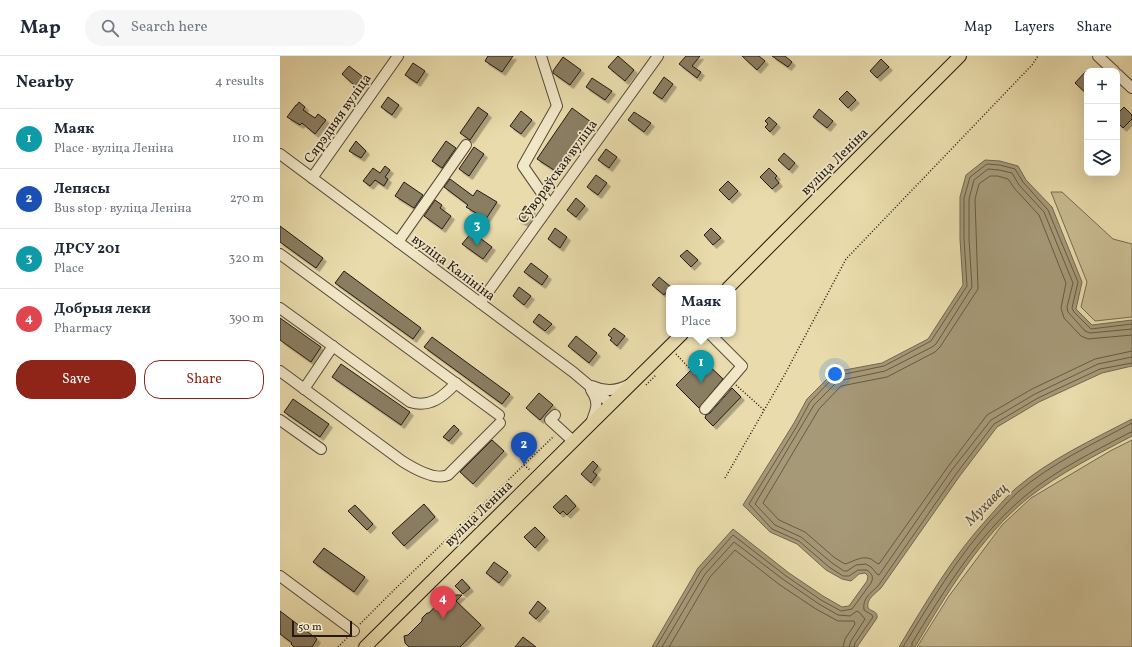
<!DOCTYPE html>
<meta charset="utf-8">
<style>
:root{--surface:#fff;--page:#f6f6f7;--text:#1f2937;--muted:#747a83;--line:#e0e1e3;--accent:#8f2418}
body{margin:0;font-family:Vollkorn,serif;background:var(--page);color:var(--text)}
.controls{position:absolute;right:12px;top:12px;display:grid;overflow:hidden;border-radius:8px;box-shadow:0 4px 16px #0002}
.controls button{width:36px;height:36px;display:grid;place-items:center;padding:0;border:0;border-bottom:1px solid var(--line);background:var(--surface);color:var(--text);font:20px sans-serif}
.scale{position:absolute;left:12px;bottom:10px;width:60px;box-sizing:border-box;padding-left:4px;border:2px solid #241a13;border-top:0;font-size:11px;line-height:14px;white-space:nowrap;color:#241a13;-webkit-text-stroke:3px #f1e8c8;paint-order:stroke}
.you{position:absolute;left:555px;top:318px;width:14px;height:14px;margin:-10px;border:3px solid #fff;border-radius:50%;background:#1a73e8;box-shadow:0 0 0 6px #1a73e833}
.badge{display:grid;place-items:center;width:26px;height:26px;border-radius:50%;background:var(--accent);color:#fff;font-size:13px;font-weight:700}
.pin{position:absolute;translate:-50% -33px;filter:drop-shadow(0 1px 2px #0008)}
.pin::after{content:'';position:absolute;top:21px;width:14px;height:12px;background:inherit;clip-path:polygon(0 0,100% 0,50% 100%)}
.popup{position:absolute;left:386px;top:229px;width:70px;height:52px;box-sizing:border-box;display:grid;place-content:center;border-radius:8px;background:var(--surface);filter:drop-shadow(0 1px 3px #0005);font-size:13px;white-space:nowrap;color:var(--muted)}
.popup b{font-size:15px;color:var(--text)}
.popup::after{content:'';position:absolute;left:50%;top:100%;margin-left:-8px;border:8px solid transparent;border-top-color:var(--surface)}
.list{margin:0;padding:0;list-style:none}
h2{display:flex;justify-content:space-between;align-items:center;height:52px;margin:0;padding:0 16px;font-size:17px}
h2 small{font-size:13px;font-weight:400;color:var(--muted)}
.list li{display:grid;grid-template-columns:26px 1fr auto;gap:12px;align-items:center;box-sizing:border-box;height:60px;padding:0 16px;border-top:1px solid var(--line)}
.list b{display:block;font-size:15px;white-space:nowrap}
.list p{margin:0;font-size:13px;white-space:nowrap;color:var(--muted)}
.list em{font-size:13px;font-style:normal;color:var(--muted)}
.actions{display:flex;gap:8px;padding:12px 16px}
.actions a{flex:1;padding:9px 0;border:1px solid var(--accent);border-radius:16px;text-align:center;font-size:14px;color:var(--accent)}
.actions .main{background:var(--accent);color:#fff}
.icon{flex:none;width:22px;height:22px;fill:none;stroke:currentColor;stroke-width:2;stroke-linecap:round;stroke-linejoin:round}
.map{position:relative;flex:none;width:852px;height:591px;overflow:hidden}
header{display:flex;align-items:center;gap:24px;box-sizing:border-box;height:56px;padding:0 20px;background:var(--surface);border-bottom:1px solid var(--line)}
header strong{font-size:19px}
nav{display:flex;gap:22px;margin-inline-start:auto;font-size:14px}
.search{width:280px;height:36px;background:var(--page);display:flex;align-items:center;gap:10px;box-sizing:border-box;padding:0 14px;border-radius:22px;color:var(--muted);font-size:15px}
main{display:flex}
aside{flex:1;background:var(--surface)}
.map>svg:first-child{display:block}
.green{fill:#c8ba91;stroke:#766a52}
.water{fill:#a69977;stroke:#72664f}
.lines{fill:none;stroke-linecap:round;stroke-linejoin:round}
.shore{stroke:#655a45;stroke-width:1}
.building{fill:#8a7e62;stroke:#241a13;filter:url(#shadow)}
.minor-casing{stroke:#554a39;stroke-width:12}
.major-casing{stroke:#241a13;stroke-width:14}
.path{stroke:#241a13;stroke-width:1.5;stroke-dasharray:1 2;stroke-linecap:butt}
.minor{stroke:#f1e8c8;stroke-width:10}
.major{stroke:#e9dbab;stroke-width:12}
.labels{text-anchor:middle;stroke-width:3.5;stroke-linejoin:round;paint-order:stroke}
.street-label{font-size:14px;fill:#241a13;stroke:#f1e8c8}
.water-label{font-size:15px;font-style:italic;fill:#584d3b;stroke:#f1e8c8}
</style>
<header>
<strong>Map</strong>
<div class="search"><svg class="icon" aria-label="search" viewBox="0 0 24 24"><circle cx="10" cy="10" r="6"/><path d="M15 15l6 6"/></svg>Search here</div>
<nav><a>Map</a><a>Layers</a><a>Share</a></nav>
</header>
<main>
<aside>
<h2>Nearby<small>4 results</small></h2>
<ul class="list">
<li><span class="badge" style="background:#0f9aa8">1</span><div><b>Маяк</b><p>Place · вуліца Леніна</p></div><em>110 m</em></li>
<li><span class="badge" style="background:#1a4fb4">2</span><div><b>Лепясы</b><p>Bus stop · вуліца Леніна</p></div><em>270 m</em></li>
<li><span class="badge" style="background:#0f9aa8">3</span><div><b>ДРСУ 201</b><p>Place</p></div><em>320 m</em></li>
<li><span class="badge" style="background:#e0444e">4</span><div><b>Добрыя леки</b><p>Pharmacy</p></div><em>390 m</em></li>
</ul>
<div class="actions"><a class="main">Save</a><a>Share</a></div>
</aside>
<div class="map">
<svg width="852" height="591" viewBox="0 0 852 591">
<defs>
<filter id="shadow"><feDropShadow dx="3.5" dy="3.5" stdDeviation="0" flood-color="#0004"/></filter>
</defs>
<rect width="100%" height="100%" fill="#e9dbab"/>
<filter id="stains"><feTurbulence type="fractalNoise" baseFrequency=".005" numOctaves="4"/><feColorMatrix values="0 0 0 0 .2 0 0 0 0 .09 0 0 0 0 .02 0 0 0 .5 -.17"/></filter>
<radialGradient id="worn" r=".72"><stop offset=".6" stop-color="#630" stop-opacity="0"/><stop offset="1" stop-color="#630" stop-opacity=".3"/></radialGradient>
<g class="green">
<path d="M771,136H782L833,183L852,188V261L815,265L801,251L807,226Z"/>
<path d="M852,384V591H637L669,540L722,469L751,442L830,395Z"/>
</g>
<g class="water">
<path d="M705,104L720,105L738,110L746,124L772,151L802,226L796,253L812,269L852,264V310L822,317L759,346L717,371L679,421L601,532C595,538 586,543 588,552C592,556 598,555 597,562L577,591H372L418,512L453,473L509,517L543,540L562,551L569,550L587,525L588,520L585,517L579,518L571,525L562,523L546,514L517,488L490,476L463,449L514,367L527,343L554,316L602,307L648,283L683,229L680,183V141L686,119Z"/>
<path d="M852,363V380C816,399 780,417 748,442C700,481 666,539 635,591H619C646,546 672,501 708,462C717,452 725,442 735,433C770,403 812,384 852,363Z"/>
</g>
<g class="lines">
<g class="shore">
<path d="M852,273L810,277L805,275L788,256L787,251L793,227L764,156L739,129L732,117L719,114L708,113L694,124L689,143V183L692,231L656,288L652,291L605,315L558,325L534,349L475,448L495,469L521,481L552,507L564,515H567L576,509L586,508L591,511L597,518L599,519L671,415L711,364L755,338L818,308L852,301"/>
<path d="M852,279L808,283L801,280L784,262L781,252L786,227L759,159L735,133L728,123L718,120H710L699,128L695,143L698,233L660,291L655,296L607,321L561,330L539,353L483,447L499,464L525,476L555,502L565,508C573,506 581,499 591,503C594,505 596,507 599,508L667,412L707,359L752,333L815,303L852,295"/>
<path d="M376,591L421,515L453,479L506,520L541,544L561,555L572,553L591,527C594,521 592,518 587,514H578L569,520H563L549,511L519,485L492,473L469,448L517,370L530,346L555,320L604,310L651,285L687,230L684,183V142L690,121L707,108L720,109L735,113L743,126L768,154L798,226L792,252L794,256L811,273L852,268"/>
<path d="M382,591L425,518L454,486L504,524L539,548L558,559L570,560L577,555L579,556L585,563L571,585L569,591"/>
<path d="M389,591L430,521L455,494L500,529L536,553L558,565H574L575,568L565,583L563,591"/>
<path d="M574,591L575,587L593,561L592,559L584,554C582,542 591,537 598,530L676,418L714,368L758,342L820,313L852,307"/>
<path d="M623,591C650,547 676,503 711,464C720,455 728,445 738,436C772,407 813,388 852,367"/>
<path d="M632,591V587C664,535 697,480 745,440C776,414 813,396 849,377L852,376"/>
</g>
</g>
<g class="building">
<path d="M208,0H233L222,16L205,5Z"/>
<path d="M338,0L354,14L345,25L328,11Z"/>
<path d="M406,0H420L412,10L421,16L417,22L399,8Z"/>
<path d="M462,0H479L485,5L477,14Z"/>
<path d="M492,0H505L512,6L508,11Z"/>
<path d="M283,1L301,14L290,29L273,17V15Z"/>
<path d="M601,3L609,11L597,22L590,15Z"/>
<path d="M133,7L145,15L137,27L125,19Z"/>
<path d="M69,10L83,21L75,30L62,18Z"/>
<path d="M807,14V38L795,27Z"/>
<path d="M384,21L393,28L382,43L373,37Z"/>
<path d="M312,22L332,35L325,44L306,31Z"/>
<path d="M567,35L576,44L568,52L559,43Z"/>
<path d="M108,41L119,49L112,59L101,51Z"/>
<path d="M19,46L25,51L23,54L35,62L38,58L46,64L35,78L22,67L20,69L7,61L16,49H17Z"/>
<path d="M198,51L208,58L190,84L180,77Z"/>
<path d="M844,51L852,59V63L843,72L837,66V58Z"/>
<path d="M292,52L311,66L277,116L257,103Z"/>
<path d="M539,53L553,65L547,72L533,61Z"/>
<path d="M241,55L252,64L241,78L230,70Z"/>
<path d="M354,56L371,67L364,76L348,64Z"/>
<path d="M489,61L497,68L490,76L485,71L488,68L485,65Z"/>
<path d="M76,85L86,95L81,102L69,95Z"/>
<path d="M166,85L176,92L162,112L152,105Z"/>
<path d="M194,91L204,98L189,120L179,113Z"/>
<path d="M326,93L337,101L329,112L318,104Z"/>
<path d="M504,97L515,107L509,114L498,104Z"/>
<path d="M105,110L110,114L105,121L108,123L104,130L95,124L90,130L83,125L93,112L100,117Z"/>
<path d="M489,112L497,120L495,122L499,127L492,133L480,121Z"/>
<path d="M316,119L327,127L318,139L307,131Z"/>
<path d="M170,123L193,140L197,134L217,146L206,163L186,151L188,149L164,131Z"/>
<path d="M448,125L458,135L449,144L439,134Z"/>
<path d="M124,126L143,139L134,152L115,140Z"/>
<path d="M296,142L305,150L296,161L287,154Z"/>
<path d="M155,144L162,149L160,152L171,160L162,173L144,160Z"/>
<path d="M245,150L252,154L245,167L237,163Z"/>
<path d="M0,170L43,202L36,212L0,186Z"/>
<path d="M275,172L287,181L280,192L268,183Z"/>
<path d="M431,172L441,182L433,189L424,179Z"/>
<path d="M192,176L212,191L203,203L182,188Z"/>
<path d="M407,194L418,204L411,211L400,200Z"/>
<path d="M251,207L268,220L262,229L244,216Z"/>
<path d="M64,215L141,272L133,283L55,227Z"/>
<path d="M379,221L391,231L384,239L372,229Z"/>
<path d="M239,231L251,240L244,249L233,240Z"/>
<path d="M259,258L272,268L265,275L253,266Z"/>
<path d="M0,262L41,291L31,306L0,284Z"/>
<path d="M334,272L345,280L337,290L330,284L332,282L328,279Z"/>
<path d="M296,280L317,297L309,307L288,290Z"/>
<path d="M152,281L230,338L222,348L144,291Z"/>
<path d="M422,303L443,323L419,352L396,329Z"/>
<path d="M61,308L130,356L121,369L52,321Z"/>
<path d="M452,332L461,341L433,370L425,362L426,359L430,357Z"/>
<path d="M259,337L273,349L260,364L246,352Z"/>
<path d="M13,343L49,368L40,381L4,356Z"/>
<path d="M174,369L179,374L169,385L163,381Z"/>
<path d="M212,384L224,395L193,428L180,416Z"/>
<path d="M313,405L318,410L313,416L317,419L311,427L301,418Z"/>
<path d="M286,439L296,450L287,459L283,455L280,458L273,451Z"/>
<path d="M144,448L155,461L124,490L112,477Z"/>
<path d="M75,449L93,468L87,474L68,455Z"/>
<path d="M255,471L265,481L255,492L244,481Z"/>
<path d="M44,492L85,521L74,536L33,506Z"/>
<path d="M214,506L228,516L219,527L206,517Z"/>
<path d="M182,523L190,532L183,538L175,530Z"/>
<path d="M162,539H182L176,545L201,569L180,591H129L125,587L124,580L128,579L142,565V562L147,557H149L162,543Z"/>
<path d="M258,545L266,552L256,563L249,557Z"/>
<path d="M0,555L37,583L32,591H14L11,588L12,587L0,578Z"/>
<path d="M243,581L256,591H235Z"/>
</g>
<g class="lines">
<g class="minor-casing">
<g id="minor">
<path d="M261,0L277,50L243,110L270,149"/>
<path d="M818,0L834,15"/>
<path d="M837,18L852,32"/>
<path d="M0,98L293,316L331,348"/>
<path d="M32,122L118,0"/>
<path d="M118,186L186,89"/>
<path d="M0,198L219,359"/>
<path d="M200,247L378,0"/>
<path d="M0,252L130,346C150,352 163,341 176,327"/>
<path d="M0,315L122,405C133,412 155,425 168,419L220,367"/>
<path d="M312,330C325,336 338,335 350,328"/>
<path d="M24,333L53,290"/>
<path d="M425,353L462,310L430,278"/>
<path d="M275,359L270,364L293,385"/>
<path d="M0,364L41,393"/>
<path d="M311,367C316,354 320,347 311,334"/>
<path d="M0,520L74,575"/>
</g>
</g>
<g class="major-casing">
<g id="major">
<path d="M448,232L680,0"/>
<path d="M85,591L402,278"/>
</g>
</g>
<g class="path">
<path d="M396,298L411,314"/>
<path d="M366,329L376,319"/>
<path d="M456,329L484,354"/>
<path d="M244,409L250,414"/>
<path d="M445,422L505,318L566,203L752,9L758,0"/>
<path d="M80,568L114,534L274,380"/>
<path d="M58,591L68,581"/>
</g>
<use href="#minor" class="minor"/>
<use href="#major" class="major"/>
</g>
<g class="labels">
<g class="street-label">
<text transform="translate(57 62) rotate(-55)" y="5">Сярэдняя вуліца</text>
<text transform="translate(554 105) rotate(-45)" y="5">вуліца Леніна</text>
<text transform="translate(277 115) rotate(-54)" y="5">Сувораўская вуліца</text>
<text transform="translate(174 211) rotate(37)" y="5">вуліца Калініна</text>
<text transform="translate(198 457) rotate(-44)" y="5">вуліца Леніна</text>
</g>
<g class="water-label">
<text transform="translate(706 448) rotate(-45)" y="5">Мухавец</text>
</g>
</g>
<rect width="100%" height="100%" filter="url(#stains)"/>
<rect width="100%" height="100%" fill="url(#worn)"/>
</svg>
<div class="controls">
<button>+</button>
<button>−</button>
<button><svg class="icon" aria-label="layers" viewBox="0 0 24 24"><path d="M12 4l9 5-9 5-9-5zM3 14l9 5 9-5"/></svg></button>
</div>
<div class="scale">50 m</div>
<div class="you"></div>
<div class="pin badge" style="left:421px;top:327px;background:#0f9aa8">1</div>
<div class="popup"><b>Маяк</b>Place</div>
<div class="pin badge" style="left:244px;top:409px;background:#1a4fb4">2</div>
<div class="pin badge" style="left:197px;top:190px;background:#0f9aa8">3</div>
<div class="pin badge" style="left:163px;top:563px;background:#e0444e">4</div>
</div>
</main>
